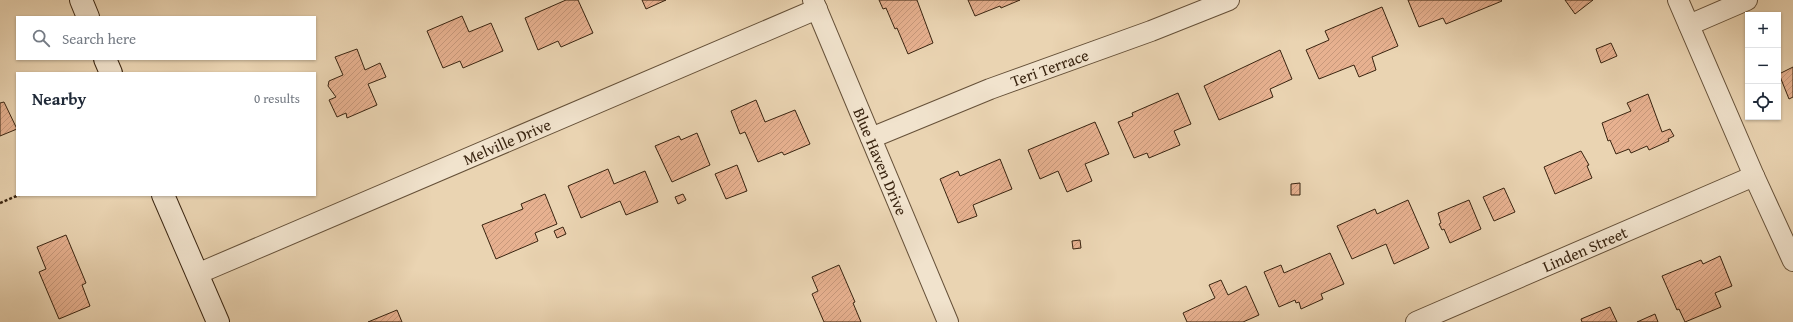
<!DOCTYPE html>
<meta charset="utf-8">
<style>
:root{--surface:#fff;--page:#f2f2f3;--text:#1f2937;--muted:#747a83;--line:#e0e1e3}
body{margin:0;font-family:"Gentium Book Plus",serif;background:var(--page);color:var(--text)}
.controls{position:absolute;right:12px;top:12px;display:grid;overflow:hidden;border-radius:0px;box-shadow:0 1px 3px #0004}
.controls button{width:36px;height:36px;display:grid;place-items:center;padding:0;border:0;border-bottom:1px solid var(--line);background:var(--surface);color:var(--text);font:20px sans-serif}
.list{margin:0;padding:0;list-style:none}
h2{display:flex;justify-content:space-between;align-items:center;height:52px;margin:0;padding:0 16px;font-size:17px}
h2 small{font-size:13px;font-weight:400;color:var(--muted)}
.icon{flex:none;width:22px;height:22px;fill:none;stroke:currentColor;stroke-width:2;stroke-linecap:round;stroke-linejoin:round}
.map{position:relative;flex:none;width:1793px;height:322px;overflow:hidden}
.search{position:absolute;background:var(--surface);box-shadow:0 1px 3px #0004;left:16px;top:16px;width:300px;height:44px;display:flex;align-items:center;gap:10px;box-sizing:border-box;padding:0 14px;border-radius:0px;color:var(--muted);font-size:15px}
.panel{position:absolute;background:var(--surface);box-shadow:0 1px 3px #0004;left:16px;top:72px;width:300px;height:124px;border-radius:0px}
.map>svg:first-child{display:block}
.building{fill:url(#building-hatch);stroke:#392410}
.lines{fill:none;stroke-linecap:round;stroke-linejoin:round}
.street-casing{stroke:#655038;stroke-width:22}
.secondary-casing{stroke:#392410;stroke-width:24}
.path{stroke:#392410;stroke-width:2.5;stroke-dasharray:3 2;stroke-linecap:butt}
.street{stroke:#f1e3cd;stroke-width:20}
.secondary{stroke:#f1e3cd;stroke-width:22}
.labels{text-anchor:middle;stroke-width:4;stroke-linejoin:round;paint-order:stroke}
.street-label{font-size:16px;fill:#392410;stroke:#f1e3cd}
</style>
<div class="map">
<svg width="1793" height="322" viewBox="0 0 1793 322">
<defs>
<pattern id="building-hatch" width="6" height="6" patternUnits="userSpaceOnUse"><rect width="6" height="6" fill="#e7b190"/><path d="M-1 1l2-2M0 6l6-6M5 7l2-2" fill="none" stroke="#c7987b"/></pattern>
</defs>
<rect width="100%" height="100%" fill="#ead4b2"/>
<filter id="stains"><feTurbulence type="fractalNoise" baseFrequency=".005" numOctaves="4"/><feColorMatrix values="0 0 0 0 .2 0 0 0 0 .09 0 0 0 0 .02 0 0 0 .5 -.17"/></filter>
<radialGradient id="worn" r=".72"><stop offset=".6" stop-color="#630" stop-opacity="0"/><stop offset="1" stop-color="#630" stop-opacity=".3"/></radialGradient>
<g class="building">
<path d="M566,0H578L593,33L561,47L558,41L538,50L525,18Z"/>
<path d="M642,0H666L646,9Z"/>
<path d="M879,0H917L933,43L908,54L897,28L895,29L886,8L883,9Z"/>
<path d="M968,0H1020L1001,8L1000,6L975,16Z"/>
<path d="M1408,0H1501L1502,1L1446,24L1443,18L1419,27Z"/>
<path d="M1565,0H1593L1575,14Z"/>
<path d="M1382,7L1398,46L1372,57L1376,70L1359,77L1354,65L1319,79L1306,50L1329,40L1325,31Z"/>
<path d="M462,16L469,32L491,23L503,51L463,68L460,61L443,68L427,31Z"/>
<path d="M1611,43L1617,56L1601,63L1596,49Z"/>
<path d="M357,49L365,70L380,63L386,77L368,84L377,105L347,118L346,113L337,117L329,100L336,97L328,86L329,81L343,75L335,57Z"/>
<path d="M1280,50L1292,79L1270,89L1273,97L1219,120L1204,86Z"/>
<path d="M1793,67V97L1789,99L1779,74Z"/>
<path d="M1178,93L1191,124L1174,131L1180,145L1149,158L1147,153L1134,158L1118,122L1133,116L1132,113Z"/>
<path d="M1648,94L1662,132L1670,129L1674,136L1668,139L1669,141L1649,150L1647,146L1631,153L1629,149L1616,154L1610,140L1608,141L1602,123L1631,111L1627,103Z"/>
<path d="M756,100L765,122L795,110L810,144L784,155L782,152L758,162L745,132L740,134L731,111Z"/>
<path d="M4,102L17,129L0,136V103Z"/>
<path d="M1095,122L1109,154L1085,164L1092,181L1067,192L1058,171L1040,179L1028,150Z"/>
<path d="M697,133L710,165L672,182L655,146L679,136L681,140Z"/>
<path d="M1581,151L1589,165L1587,166L1592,178L1555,194L1544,167Z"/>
<path d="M1000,159L1012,189L973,205L977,216L958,223L940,179L958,171L960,176Z"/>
<path d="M737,165L747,191L726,199L715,174Z"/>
<path d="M608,169L614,184L645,171L658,202L626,215L620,201L581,218L568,186Z"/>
<path d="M1300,183V195H1291V184Z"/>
<path d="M1504,188L1515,212L1494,221L1483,197Z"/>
<path d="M545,194L557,224L535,233L538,241L496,259L482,225L523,209L521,204Z"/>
<path d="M683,194L686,200L678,204L675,197Z"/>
<path d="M1408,200L1429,248L1394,264L1386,244L1352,259L1337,226L1375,209L1377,214Z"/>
<path d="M1469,200L1481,229L1450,243L1444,229L1442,230L1439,224L1441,223L1438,213Z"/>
<path d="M563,227L566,234L557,238L554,231Z"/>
<path d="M66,235L86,283L82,285L90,306L59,319L39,272L46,269L37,247Z"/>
<path d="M1080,240L1081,248L1073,249L1072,241Z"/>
<path d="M1330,253L1344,284L1321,294L1323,299L1301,309L1299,302L1296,303L1295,300L1279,307L1264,272L1281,265L1284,273Z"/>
<path d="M1720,256L1732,286L1715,293L1721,307L1685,322L1679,309L1677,310L1662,276L1701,260L1703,264Z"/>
<path d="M839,265L855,302L853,303L861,322H824L812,294L818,291L812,277Z"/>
<path d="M1221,280L1228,295L1246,286L1259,315L1243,322H1187L1183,313L1215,298L1209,285Z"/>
<path d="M1610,307L1617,322H1582L1581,319Z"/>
<path d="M397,310L402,322H368Z"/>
<path d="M1655,314L1658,322H1637Z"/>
</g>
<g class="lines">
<g class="street-casing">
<g id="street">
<path id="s1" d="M813,0L948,322"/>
<path d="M1678,0L1754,176L1793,261"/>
<path d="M1689,25L1747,0"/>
<path id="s2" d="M871,138L990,89L1151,31L1229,0"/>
<path id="s3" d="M197,274L817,9"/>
<path id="s4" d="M1416,322L1754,176"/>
</g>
</g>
<g class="secondary-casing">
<g id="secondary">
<path d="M81,0L88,17"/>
<path d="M105,59L111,73"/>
<path d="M163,195L218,322"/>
</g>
</g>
<path class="path" d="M0,203L19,195"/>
<use href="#street" class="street"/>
<use href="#secondary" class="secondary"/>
</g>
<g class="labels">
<g class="street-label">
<text dy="6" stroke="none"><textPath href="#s2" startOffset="192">Teri Terrace</textPath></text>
<text dy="6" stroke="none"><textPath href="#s3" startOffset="337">Melville Drive</textPath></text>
<text dy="6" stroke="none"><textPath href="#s1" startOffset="175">Blue Haven Drive</textPath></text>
<text dy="6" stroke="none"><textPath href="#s4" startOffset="184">Linden Street</textPath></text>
</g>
</g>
<rect width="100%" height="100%" filter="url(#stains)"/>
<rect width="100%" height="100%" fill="url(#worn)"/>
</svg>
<div class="controls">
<button>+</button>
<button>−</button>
<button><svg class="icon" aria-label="locate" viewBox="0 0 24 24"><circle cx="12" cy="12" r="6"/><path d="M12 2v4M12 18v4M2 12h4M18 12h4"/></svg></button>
</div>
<div class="search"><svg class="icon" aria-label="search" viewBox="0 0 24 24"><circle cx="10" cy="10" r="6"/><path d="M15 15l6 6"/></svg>Search here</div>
<section class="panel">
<h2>Nearby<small>0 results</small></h2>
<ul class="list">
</ul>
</section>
</div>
